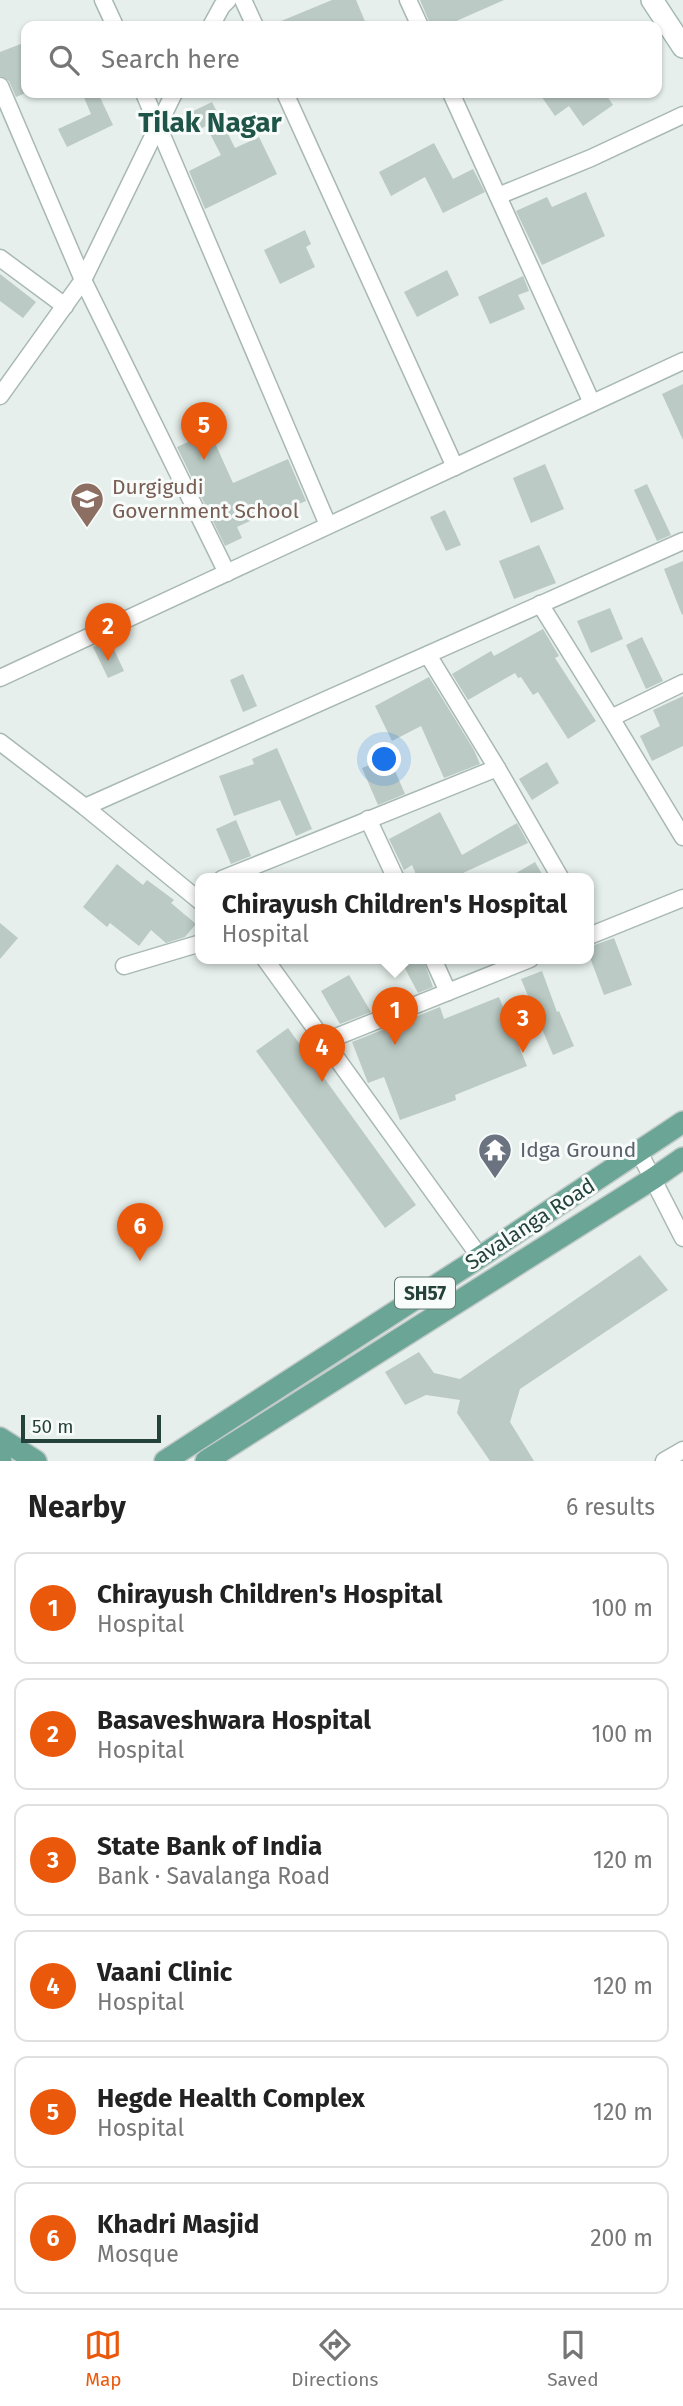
<!DOCTYPE html>
<meta charset="utf-8">
<style>
:root{--surface:#fff;--page:#f6f6f6;--text:#222;--muted:#767676;--line:#e0e0e0;--accent:#ea580c}
body{margin:0;font-family:"Fira Sans",sans-serif;background:var(--page);color:var(--text)}
.scale{position:absolute;left:21px;bottom:18px;width:140px;box-sizing:border-box;padding-left:7px;border:4px solid #24423a;border-top:0;font-size:19px;line-height:24px;white-space:nowrap;color:#24423a;-webkit-text-stroke:5px #f7fbf9;paint-order:stroke}
.you{position:absolute;left:385px;top:760px;width:24px;height:24px;margin:-18px;border:5px solid #fff;border-radius:50%;background:#1a73e8;box-shadow:0 0 0 10px #1a73e833}
.badge{display:grid;place-items:center;width:46px;height:46px;border-radius:50%;background:var(--accent);color:#fff;font-size:23px;font-weight:700}
.pin{position:absolute;translate:-50% -58px;filter:drop-shadow(0 2px 4px #0008)}
.pin::after{content:'';position:absolute;top:37px;width:24px;height:21px;background:inherit;clip-path:polygon(0 0,100% 0,50% 100%)}
.popup{position:absolute;left:195px;top:873px;width:399px;height:91px;box-sizing:border-box;display:grid;place-content:center;border-radius:14px;background:var(--surface);filter:drop-shadow(0 2px 5px #0005);font-size:23px;white-space:nowrap;color:var(--muted)}
.popup b{font-size:26px;color:var(--text)}
.popup::after{content:'';position:absolute;left:50%;top:100%;margin-left:-14px;border:14px solid transparent;border-top-color:var(--surface)}
.list{margin:0;padding:0;list-style:none}
h2{display:flex;justify-content:space-between;align-items:center;height:91px;margin:0;padding:0 28px;font-size:30px}
h2 small{font-size:23px;font-weight:400;color:var(--muted)}
.list li{display:grid;grid-template-columns:46px 1fr auto;gap:21px;align-items:center;box-sizing:border-box;height:112px;margin:0 14px 14px;padding:0 14px;border:2px solid var(--line);border-radius:14px}
.list b{display:block;font-size:26px;white-space:nowrap}
.list p{margin:0;font-size:23px;white-space:nowrap;color:var(--muted)}
.list em{font-size:23px;font-style:normal;color:var(--muted)}
.icon{flex:none;width:38px;height:38px;fill:none;stroke:currentColor;stroke-width:2;stroke-linecap:round;stroke-linejoin:round}
.map{position:relative;flex:none;width:683px;height:1461px;overflow:hidden}
.search{position:absolute;background:var(--surface);box-shadow:0 2px 5px #0004;left:21px;right:21px;top:21px;height:77px;display:flex;align-items:center;gap:18px;box-sizing:border-box;padding:0 24px;border-radius:14px;color:var(--muted);font-size:26px}
.sheet{height:847px;background:var(--surface)}
nav{display:flex;justify-content:space-around;align-items:center;box-sizing:border-box;height:98px;border-top:2px solid var(--line);background:var(--surface);font-size:19px;color:var(--muted)}
nav a{display:grid;justify-items:center;gap:4px}
nav .on{color:var(--accent)}
.map>svg:first-child{display:block}
.building{fill:#bbcac4}
.lines{fill:none;stroke-linecap:round;stroke-linejoin:round}
.minor-casing{stroke:#a8b8b2;stroke-width:19}
.secondary-casing{stroke:#a4bbb3;stroke-width:24}
.primary-casing{stroke:#c2cac8;stroke-width:24}
.minor{stroke:#fff;stroke-width:16}
.secondary{stroke:#fff;stroke-width:21}
.primary{stroke:#6aa596;stroke-width:21}
.labels{text-anchor:middle;stroke-width:6;stroke-linejoin:round;paint-order:stroke}
.shield{fill:#f7fbf9;stroke:#637a73;stroke-width:2}
.shield-label{font-size:19px;font-weight:bold;fill:#24423a}
.education-label{font-size:21px;fill:#785e54;stroke:#f7fbf9;text-anchor:start}
.worship-label{font-size:21px;fill:#5b616d;stroke:#f7fbf9;text-anchor:start}
.street-label{font-size:21px;fill:#24423a;stroke:#f7fbf9}
.district-label{font-size:28px;font-weight:bold;fill:#1f5548;stroke:#f7fbf9}
</style>
<div class="map">
<svg width="683" height="1461" viewBox="0 0 683 1461">
<rect width="100%" height="100%" fill="#e6efeb"/>
<g class="building">
<path d="M332,0H356L367,26H269Z"/>
<path d="M420,0H504L445,26H431Z"/>
<path d="M26,42V93L16,97L9,81L0,76V52Z"/>
<path d="M82,93H98L113,125L67,147L58,129L91,114Z"/>
<path d="M539,93H605L613,105L583,126L569,106L555,116Z"/>
<path d="M212,102L235,148L259,137L277,174L205,209L189,171L221,155L206,126L196,131L187,114Z"/>
<path d="M434,143L453,179L473,169L485,192L443,213L425,177L391,196L379,172Z"/>
<path d="M586,192L605,236L542,265L516,211L547,197L552,207Z"/>
<path d="M305,230L311,244L306,247L315,267L280,284L264,250Z"/>
<path d="M447,270L459,295L417,317L404,292Z"/>
<path d="M0,274L36,302L23,318L0,301Z"/>
<path d="M523,276L529,291L518,295L525,309L490,324L478,297Z"/>
<path d="M683,384V440L662,394Z"/>
<path d="M210,432L233,483L288,459L306,501L272,515L270,512L237,527L242,538L225,546L177,447Z"/>
<path d="M545,464L564,509L531,523L513,478Z"/>
<path d="M647,484L671,535L657,541L634,490Z"/>
<path d="M445,510L461,545L446,551L430,517Z"/>
<path d="M539,545L556,583L514,599L499,561Z"/>
<path d="M683,561V614L682,615L664,569Z"/>
<path d="M610,608L623,639L591,653L577,621Z"/>
<path d="M543,629L559,656L555,658L596,721L568,739L538,692L533,695L521,677L518,678L515,673L468,700L452,674L491,651L494,656Z"/>
<path d="M642,637L663,681L646,689L626,645Z"/>
<path d="M109,639L124,671L108,678L93,647Z"/>
<path d="M243,674L257,706L243,712L230,680Z"/>
<path d="M429,677L474,750L480,764L444,778L421,726L392,741L375,706Z"/>
<path d="M683,696V746L652,761L640,736L660,726L653,710Z"/>
<path d="M277,748L312,829L296,836L280,800L234,816L219,776L254,764L252,759Z"/>
<path d="M389,757L405,794L378,805L362,768Z"/>
<path d="M547,762L559,783L532,800L519,779Z"/>
<path d="M440,812L462,855L517,823L528,843L450,879H418L412,865L404,870L389,839Z"/>
<path d="M236,820L251,856L231,864L216,829Z"/>
<path d="M535,862L545,879H506Z"/>
<path d="M117,864L143,885L147,880L174,900L171,903L196,924L185,937L166,943L151,930L139,946L110,923L107,927L83,907Z"/>
<path d="M0,923L18,938L0,959Z"/>
<path d="M614,938L632,985L604,995L589,955V947Z"/>
<path d="M400,959H423L433,987L418,993Z"/>
<path d="M542,971L557,1012L559,1011L574,1046L553,1055L521,979Z"/>
<path d="M349,975L371,1012L340,1024L321,991Z"/>
<path d="M499,997L527,1066L455,1095L456,1100L400,1120L384,1077L368,1083L352,1042L440,1007L444,1019Z"/>
<path d="M288,1028L416,1205L385,1228L256,1051Z"/>
<path d="M640,1255L668,1290L520,1389L510,1422L534,1461H490L457,1413L460,1400L426,1395L405,1405L385,1372L419,1352L434,1373L460,1379Z"/>
</g>
<g class="lines">
<g class="minor-casing">
<g id="minor">
<path d="M103,0L115,26"/>
<path d="M243,0L255,26"/>
<path d="M408,0L420,26"/>
<path d="M211,26L222,6L228,0"/>
<path d="M0,86L83,280L227,573"/>
<path d="M144,93L328,525"/>
<path d="M285,93L455,467"/>
<path d="M451,93L592,403"/>
<path d="M498,196L591,158L683,115"/>
<path d="M0,258L65,306"/>
<path d="M0,396L83,280L174,93"/>
<path d="M540,604L611,718"/>
<path d="M428,655L497,768"/>
<path d="M0,678L683,361"/>
<path d="M683,683L611,718L683,837"/>
<path d="M0,742L85,807L201,902"/>
<path d="M85,807L683,541"/>
<path d="M368,819L396,879"/>
<path d="M222,879L497,768L561,879"/>
<path d="M589,936L683,898"/>
<path d="M265,959L480,1257"/>
<path d="M433,959L448,992"/>
<path d="M124,966L201,943"/>
<path d="M326,1041L530,959"/>
<path d="M639,1152L683,1238"/>
<path d="M664,1461L683,1450"/>
</g>
</g>
<g class="secondary-casing">
<path id="secondary" d="M652,0L683,47"/>
</g>
<g class="primary-casing">
<g id="primary">
<path d="M0,1438L36,1461"/>
<path d="M0,1460L1,1461"/>
<path d="M165,1461L480,1257L683,1122"/>
<path d="M206,1461L654,1178L683,1158"/>
</g>
</g>
<use href="#minor" class="minor"/>
<use href="#secondary" class="secondary"/>
<use href="#primary" class="primary"/>
</g>
<defs>
<g id="school-pin" transform="scale(1.75)"><path d="M0 17L-7.5 6A9.5 9.5 0 1 1 7.5 6Z" fill="#8d6e63" stroke="#f7fbf9"/><path d="M0-5L7-2L0 1L-7-2ZM-4 1L0 2.5L4 1V4Q0 6-4 4Z" fill="#fff"/></g>
<g id="temple-pin" transform="scale(1.75)"><path d="M0 17L-7.5 6A9.5 9.5 0 1 1 7.5 6Z" fill="#6b7280" stroke="#f7fbf9"/><path d="M0-6L5-2H3V0L6.5 2.5H4V6H1.5V3h-3V6H-4V2.5H-6.5L-3 0V-2H-5Z" fill="#fff"/></g>
</defs>
<g fill-rule="evenodd">
<use href="#school-pin" x="87" y="499"/>
<use href="#temple-pin" x="495" y="1150"/>
</g>
<g class="labels">
<rect class="shield" x="395" y="1277.5" width="60" height="31" rx="5"/>
<g class="shield-label">
<text x="425" y="1300">SH57</text>
</g>
<g class="education-label">
<text x="112" y="494">Durgigudi<tspan x="112" dy="24">Government School</tspan></text>
</g>
<g class="worship-label">
<text x="520" y="1157">Idga Ground</text>
</g>
<g class="street-label">
<text transform="translate(530 1224) rotate(-33)" y="7">Savalanga Road</text>
</g>
<g class="district-label">
<text x="210" y="132">Tilak Nagar</text>
</g>
</g>
</svg>
<div class="scale">50 m</div>
<div class="you"></div>
<div class="pin badge" style="left:395px;top:1045px">1</div>
<div class="popup"><b>Chirayush Children's Hospital</b>Hospital</div>
<div class="pin badge" style="left:108px;top:661px">2</div>
<div class="pin badge" style="left:523px;top:1053px">3</div>
<div class="pin badge" style="left:322px;top:1082px">4</div>
<div class="pin badge" style="left:204px;top:460px">5</div>
<div class="pin badge" style="left:140px;top:1261px">6</div>
<div class="search"><svg class="icon" aria-label="search" viewBox="0 0 24 24"><circle cx="10" cy="10" r="6"/><path d="M15 15l6 6"/></svg>Search here</div>
</div>
<section class="sheet">
<h2>Nearby<small>6 results</small></h2>
<ul class="list">
<li><span class="badge">1</span><div><b>Chirayush Children's Hospital</b><p>Hospital</p></div><em>100 m</em></li>
<li><span class="badge">2</span><div><b>Basaveshwara Hospital</b><p>Hospital</p></div><em>100 m</em></li>
<li><span class="badge">3</span><div><b>State Bank of India</b><p>Bank · Savalanga Road</p></div><em>120 m</em></li>
<li><span class="badge">4</span><div><b>Vaani Clinic</b><p>Hospital</p></div><em>120 m</em></li>
<li><span class="badge">5</span><div><b>Hegde Health Complex</b><p>Hospital</p></div><em>120 m</em></li>
<li><span class="badge">6</span><div><b>Khadri Masjid</b><p>Mosque</p></div><em>200 m</em></li>
</ul>
</section>
<nav>
<a class="on"><svg class="icon" aria-label="map" viewBox="0 0 24 24"><path d="M3 6l6-2 6 2 6-2v14l-6 2-6-2-6 2zM9 4v14M15 6v14"/></svg>Map</a>
<a><svg class="icon" aria-label="directions" viewBox="0 0 24 24"><path d="M12 3l9 9-9 9-9-9zM9 14v-3h6M13 9l2 2-2 2"/></svg>Directions</a>
<a><svg class="icon" aria-label="saved" viewBox="0 0 24 24"><path d="M7 4h10v16l-5-4-5 4z"/></svg>Saved</a>
</nav>
